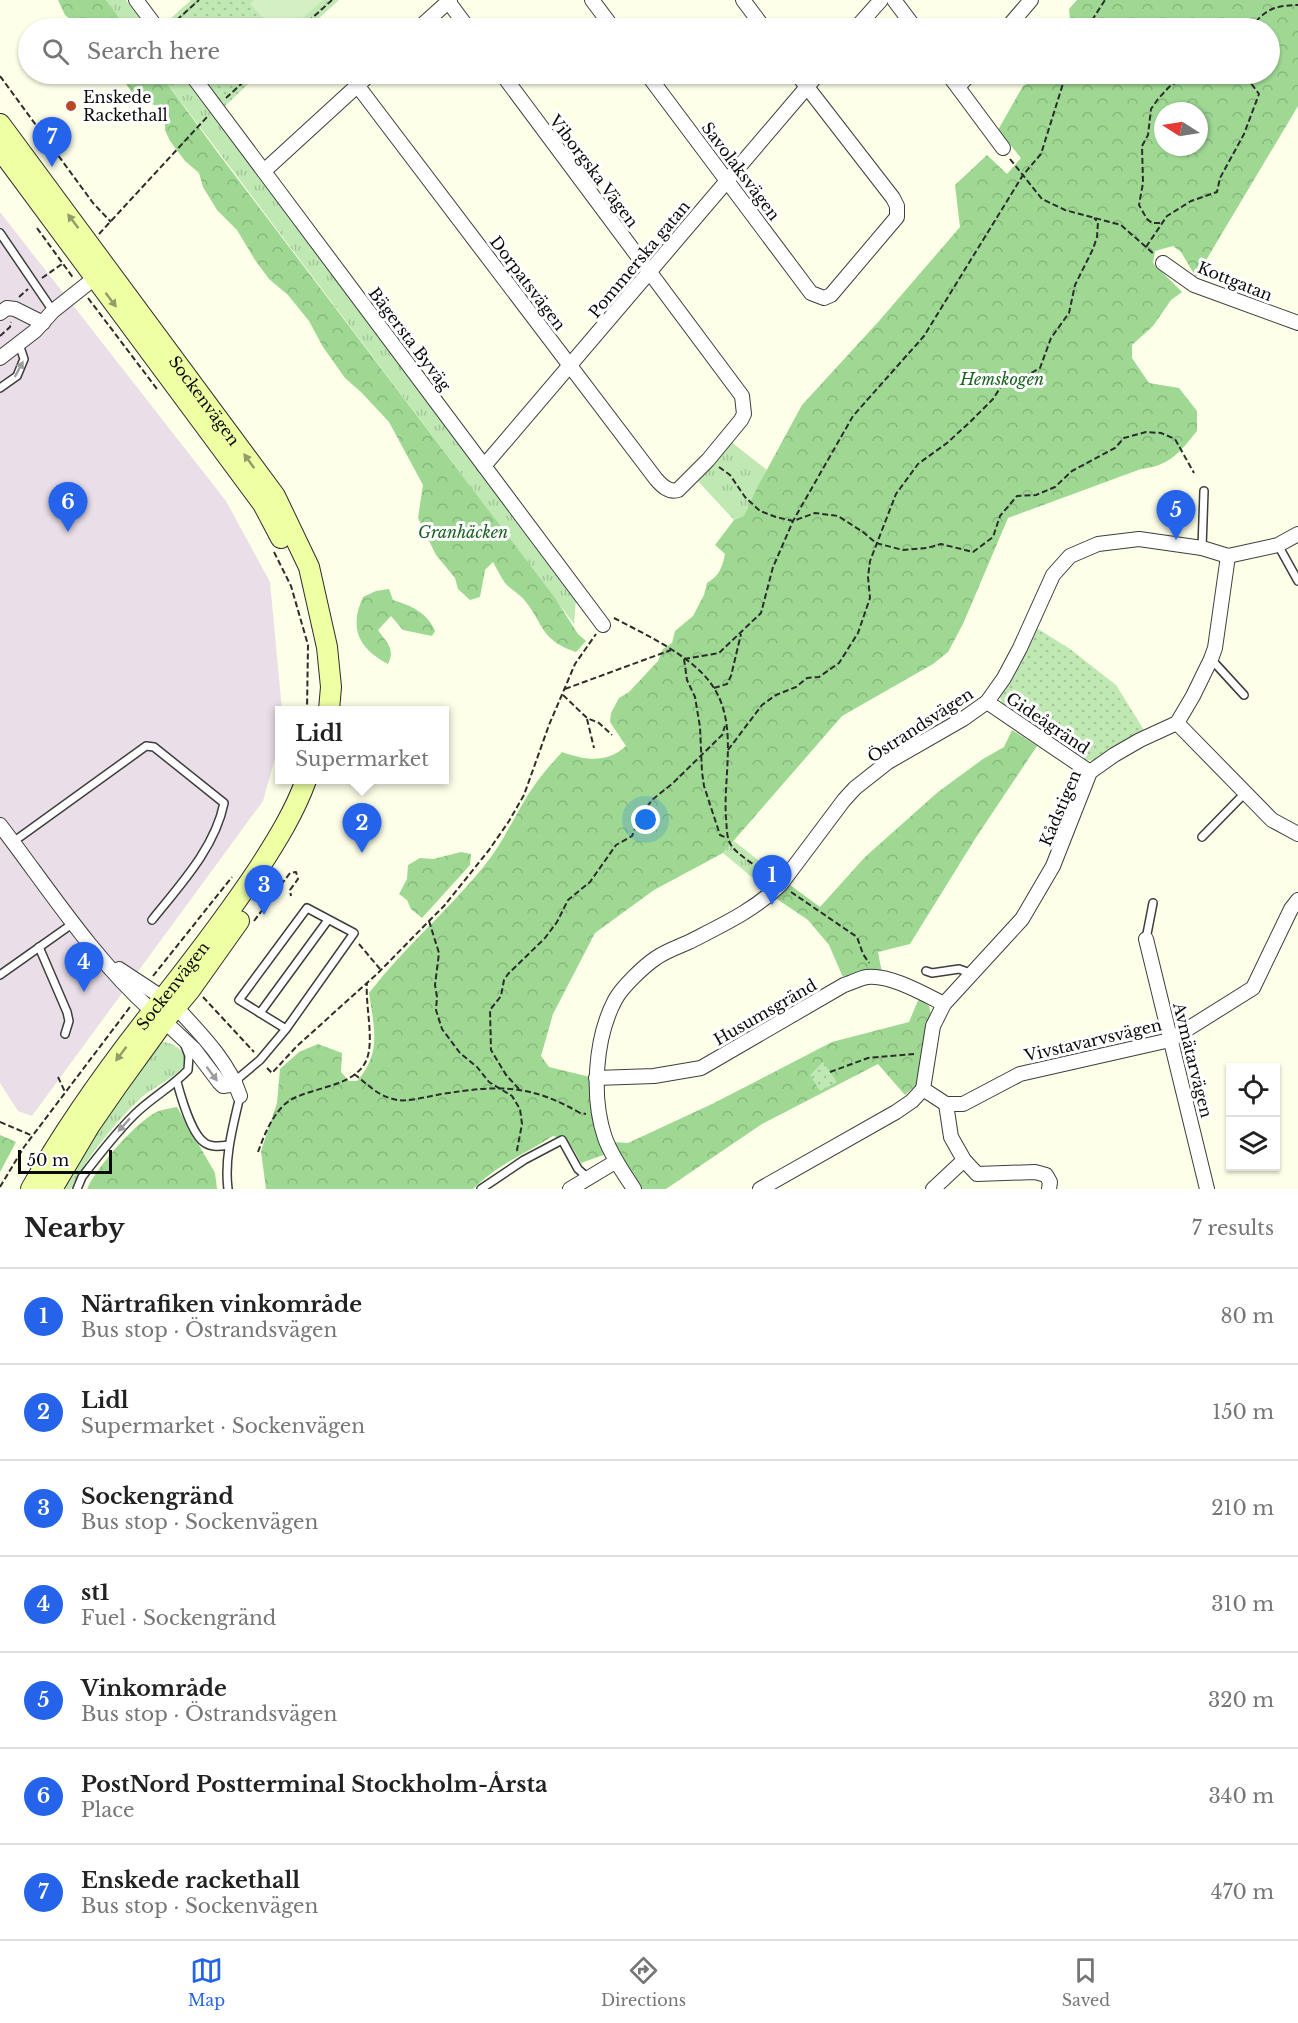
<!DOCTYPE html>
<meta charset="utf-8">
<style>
:root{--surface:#fff;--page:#f6f6f6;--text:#222;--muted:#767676;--line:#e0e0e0;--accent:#2563eb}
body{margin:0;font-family:"Libre Baskerville",serif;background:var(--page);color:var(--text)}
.controls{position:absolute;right:18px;bottom:18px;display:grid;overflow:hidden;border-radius:0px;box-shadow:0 2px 4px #0004}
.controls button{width:54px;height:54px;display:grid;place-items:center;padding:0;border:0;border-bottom:2px solid var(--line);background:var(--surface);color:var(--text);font:30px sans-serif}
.compass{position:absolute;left:1154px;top:102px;width:54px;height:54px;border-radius:50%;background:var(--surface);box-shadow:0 2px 4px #0004;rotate:282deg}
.scale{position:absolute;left:18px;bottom:15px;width:94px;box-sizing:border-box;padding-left:6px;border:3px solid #0b0b0b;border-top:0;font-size:16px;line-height:21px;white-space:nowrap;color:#0b0b0b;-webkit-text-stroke:4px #fff;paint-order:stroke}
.you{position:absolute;left:646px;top:820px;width:21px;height:21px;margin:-15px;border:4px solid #fff;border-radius:50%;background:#1a73e8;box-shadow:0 0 0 9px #1a73e833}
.badge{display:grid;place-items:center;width:39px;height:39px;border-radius:50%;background:var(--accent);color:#fff;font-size:20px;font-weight:700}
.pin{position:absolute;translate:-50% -50px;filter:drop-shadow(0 2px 3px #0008)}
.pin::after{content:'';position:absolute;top:32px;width:21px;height:18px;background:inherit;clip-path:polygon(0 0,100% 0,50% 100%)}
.popup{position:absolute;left:275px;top:706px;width:174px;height:78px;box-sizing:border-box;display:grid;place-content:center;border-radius:0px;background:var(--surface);filter:drop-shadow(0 2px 4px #0005);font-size:20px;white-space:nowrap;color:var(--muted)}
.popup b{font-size:22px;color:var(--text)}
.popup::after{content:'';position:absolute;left:50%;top:100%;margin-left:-12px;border:12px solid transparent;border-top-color:var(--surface)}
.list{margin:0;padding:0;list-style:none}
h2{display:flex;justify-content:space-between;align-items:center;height:78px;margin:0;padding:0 24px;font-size:26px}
h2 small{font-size:20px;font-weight:400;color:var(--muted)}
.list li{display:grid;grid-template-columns:39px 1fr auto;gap:18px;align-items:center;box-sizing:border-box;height:96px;padding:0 24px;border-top:2px solid var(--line)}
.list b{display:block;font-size:22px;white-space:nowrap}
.list p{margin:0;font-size:20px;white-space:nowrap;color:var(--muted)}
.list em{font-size:20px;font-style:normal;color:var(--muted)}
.icon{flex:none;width:33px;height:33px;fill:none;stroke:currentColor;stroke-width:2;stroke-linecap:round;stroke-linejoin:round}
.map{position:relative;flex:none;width:1298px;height:1189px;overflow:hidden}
.search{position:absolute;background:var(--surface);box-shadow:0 2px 4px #0004;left:18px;right:18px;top:18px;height:66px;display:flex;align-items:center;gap:15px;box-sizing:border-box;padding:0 21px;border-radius:33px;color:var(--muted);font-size:22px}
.sheet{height:750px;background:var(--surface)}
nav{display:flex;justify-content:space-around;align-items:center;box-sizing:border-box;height:84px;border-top:2px solid var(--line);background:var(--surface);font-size:16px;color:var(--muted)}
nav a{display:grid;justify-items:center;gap:3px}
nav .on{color:var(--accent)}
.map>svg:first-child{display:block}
.industrial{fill:#eadee8}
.grass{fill:url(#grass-tufts)}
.forest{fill:url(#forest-crowns);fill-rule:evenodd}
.park{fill:url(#park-dots)}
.pitch{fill:#d5efc5}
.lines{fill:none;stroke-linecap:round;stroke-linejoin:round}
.service-casing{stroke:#3e3e3e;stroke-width:10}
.minor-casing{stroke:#3e3e3e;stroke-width:16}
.secondary-casing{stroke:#2d2d2d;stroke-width:22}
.path{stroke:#2d2d2d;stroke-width:2;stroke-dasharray:6 3;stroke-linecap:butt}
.service{stroke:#fff;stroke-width:7}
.minor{stroke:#fff;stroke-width:14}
.secondary{stroke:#eeffa4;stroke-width:20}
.oneway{fill:#939d67}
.oneway2{fill:#9d9d9d}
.poi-dot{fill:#b94825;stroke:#fff;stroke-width:2}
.labels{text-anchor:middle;stroke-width:6;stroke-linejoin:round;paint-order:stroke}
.poi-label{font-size:16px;fill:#0b0b0b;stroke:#fff;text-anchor:start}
.street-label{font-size:16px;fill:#0b0b0b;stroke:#fff}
.park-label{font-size:16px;font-style:italic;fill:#1c6122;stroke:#fff}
</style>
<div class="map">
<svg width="1298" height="1189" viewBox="0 0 1298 1189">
<defs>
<pattern id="grass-tufts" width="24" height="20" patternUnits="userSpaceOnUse" patternTransform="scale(1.5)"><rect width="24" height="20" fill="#c0e8b3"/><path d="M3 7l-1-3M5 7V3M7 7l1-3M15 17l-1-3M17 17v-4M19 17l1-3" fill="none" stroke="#a4c699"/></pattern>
<pattern id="forest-crowns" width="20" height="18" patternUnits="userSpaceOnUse" patternTransform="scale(1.5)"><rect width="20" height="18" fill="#9ed893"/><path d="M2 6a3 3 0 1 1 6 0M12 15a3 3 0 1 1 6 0" fill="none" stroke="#87b87d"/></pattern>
<pattern id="park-dots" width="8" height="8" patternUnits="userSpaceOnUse" patternTransform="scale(1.5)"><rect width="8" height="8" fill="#c0e8b3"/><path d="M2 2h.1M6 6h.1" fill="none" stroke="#a4c699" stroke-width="1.8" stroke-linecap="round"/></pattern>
</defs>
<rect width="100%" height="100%" fill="#fdffe8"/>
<path class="industrial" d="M0,212L226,501L270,582L282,710H280L279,744L263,801L32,1116L18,1111L0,1083Z"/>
<g class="grass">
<path d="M106,0H126L147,28H127Z"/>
<path d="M160,74H181L576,599L574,624Z"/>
<path d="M730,441L767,470L744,517L734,520L696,479Z"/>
<path d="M734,841L779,877L766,889L723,853Z"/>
<path d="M165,1042C174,1044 187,1051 185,1063C183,1073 151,1089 142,1097C116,1121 86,1158 71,1189H61L94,1131L159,1043Z"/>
</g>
<g class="forest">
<path d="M58,0H106L127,28H81L65,15Z"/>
<path d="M1077,0H1298V106L1196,277L1181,252L1173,246L1155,251L1153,263L1182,292L1171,300L1153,326L1132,345V358L1149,383L1179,388L1197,411V431C1180,452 1170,466 1141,469L1008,518L963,624L948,652L933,664L842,716L723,853L654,890L595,933L553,1014L541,1056L549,1067L590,1077C588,1105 594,1129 606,1154L581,1163C574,1150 570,1139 553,1136C525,1154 498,1164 473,1189H266L261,1151L277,1103L280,1069L299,1052L318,1044L342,1053L341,1072L349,1081H357C382,1054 374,1027 369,993C404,947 449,910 485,865C506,839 517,809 536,783C544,772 553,762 562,752C585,760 606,764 626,746L610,722L611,713L619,698L629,692L658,661L663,649L672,643L675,631L693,616L704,595L707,583C719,576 722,568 725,554L715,545L734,520L744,516L758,486L802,405L879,321L960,227L955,185L987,155L1007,174L1021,158L998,130L1023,86L1043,77L1045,74H1270V28H1076L1070,19L1069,9ZM1163,111H1199V147H1163Z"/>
<path d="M119,74H160L218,153L555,598L578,634L586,641L576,652C541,640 545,627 526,602C520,594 511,590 505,583C501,577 497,569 493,562L485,570L480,597L470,600L458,589L455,578L436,555L418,518L423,485L389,422L361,392L345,378L323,347L309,321L288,295L269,279L255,260L237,230L217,210L203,187L199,173L185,161L170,141L165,130V109L136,98Z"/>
<path d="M389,589L393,600C410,605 428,613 435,631L432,636L403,630L391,616L378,630C386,642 396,649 388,664C358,648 349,628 363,597L376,591Z"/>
<path d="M1012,730L1037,746L975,839L910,944L878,952L883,978L845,982L829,945L808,920L777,899L790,885L820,907L865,857L938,792L983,759L1004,747Z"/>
<path d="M461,852L471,854L470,865L422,918L411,909L407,900L399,894L407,879L408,865L420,858L433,859Z"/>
<path d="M919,998L929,1006L931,1015L917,1084L905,1095L878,1064L762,1124L666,1189H642L620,1156L614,1142L628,1143L712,1104L832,1042L909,1022Z"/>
<path d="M177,1107L215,1173L217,1189H87C95,1169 138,1119 159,1111C165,1109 171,1108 177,1107Z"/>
<path d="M0,1135L16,1142L0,1172Z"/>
</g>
<g class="park">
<path d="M191,0H339L308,28H164L170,19Z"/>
<path d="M198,74H259L225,106L215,97Z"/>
<path d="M1035,627L1070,649L1116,685L1144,730L1094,761L1086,760L1002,705L1000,696Z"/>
<path d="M823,1062L837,1082L820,1091L810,1075Z"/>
</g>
<path class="pitch" d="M254,0H323L292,28H273L250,4Z"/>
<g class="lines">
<g class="service-casing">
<g id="service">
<path d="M0,233L53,311"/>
<path d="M0,388L17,376L24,359L19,344"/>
<path d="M1278,545L1298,581"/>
<path d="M1202,548L1204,491"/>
<path d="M1211,659L1244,695"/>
<path d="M1202,837L1244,794"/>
<path d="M13,842L146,746L154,747L224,803C215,848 180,885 152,920"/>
<path d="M1146,939L1153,903"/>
<path d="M39,947L67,1012L69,1021L65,1034"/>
<path d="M926,971L932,973L959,969L973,974"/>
<path d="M0,975L72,924"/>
<path d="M260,1013L328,920"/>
<path d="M235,1081L260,1060L286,1029L354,933L307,908L239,1000L286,1029"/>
<path d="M177,1082C181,1097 192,1135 205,1143C212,1148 222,1146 229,1145"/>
<path d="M77,1189L82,1177C98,1156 115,1134 134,1115C151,1098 172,1087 188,1070L189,1056L184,1043"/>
<path d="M228,1189C224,1158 233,1126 240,1096"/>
<path d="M481,1189L524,1160L562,1140L578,1169L588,1178"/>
</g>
</g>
<g class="minor-casing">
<g id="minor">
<path d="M136,0L157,28"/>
<path d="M447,0L468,28"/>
<path d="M592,0L613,28"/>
<path d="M743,0L764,28"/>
<path d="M894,0L915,28"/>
<path d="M419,28L450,0"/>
<path d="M856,28L881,0"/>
<path d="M1007,28L1031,0"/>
<path d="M191,74L603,625"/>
<path d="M647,74L811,293L824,298L831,295L897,217V206L893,198L797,74"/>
<path d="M948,74L1003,148"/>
<path d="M357,85L656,479C662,486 669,493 678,490L708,460L741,420L744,414L742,396L502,74"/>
<path d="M958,87L970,74"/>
<path d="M264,171L370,74"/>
<path d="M1163,263L1194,285L1298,323"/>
<path d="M0,313L7,308L15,309L43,323"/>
<path d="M0,358L35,331L53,311L101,273"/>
<path d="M484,466L818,74"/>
<path d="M987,702L1090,772"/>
<path d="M1177,723L1272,820L1298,834"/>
<path d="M0,825C49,889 92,957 152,1011"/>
<path d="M1146,939L1207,1189"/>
<path d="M119,969L163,998"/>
<path d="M176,1007C200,1033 229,1062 240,1096"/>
<path d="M164,1021L194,1049L219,1082L223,1086L230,1085L235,1081"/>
<path d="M596,1078L654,1076L701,1068L844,985C851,983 860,978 867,977C889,974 924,994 944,1004"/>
<path d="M923,1089L933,1026L944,1004L1022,919L1053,866L1090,772L1114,755L1140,740L1177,723L1193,696L1211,659L1215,648L1228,556"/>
<path d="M946,1104L951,1137L964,1160L977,1174L1035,1172L1046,1175L1050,1182L1049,1189"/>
<path d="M570,1189L615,1162"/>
<path d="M634,1189C623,1172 612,1157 605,1138C591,1097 595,1038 615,1000C622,987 644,966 656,958C666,951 678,947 689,942C722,925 755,910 781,884L844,800L855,788L888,762L963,719L987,702L1004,678L1020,648L1053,575L1070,556L1098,544L1139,539L1202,548L1228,556L1278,545L1298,534"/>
<path d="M760,1189L896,1112L912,1101L923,1089L946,1104H963L1020,1074L1170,1040L1253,988L1291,909L1298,900"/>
<path d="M933,1189L964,1160"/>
</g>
</g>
<g class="secondary-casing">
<g id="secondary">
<path id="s1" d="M0,124L275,496L309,567L327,647L331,687L329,710"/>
<path d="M0,149L263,504L281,538"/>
<path id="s2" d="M31,1189C69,1121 116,1057 164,997C197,955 229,913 259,868C277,840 295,811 306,780"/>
<path d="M52,1189L90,1125L117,1086L164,1021L190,990L239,921"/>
</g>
</g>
<g class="path">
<path d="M170,26L199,0"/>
<path d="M301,28L332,0"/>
<path d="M1087,28L1105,0"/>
<path d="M1249,28C1268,9 1271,6 1298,5"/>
<path d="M0,76L93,203L111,222"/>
<path d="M226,98L252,74"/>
<path d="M1010,159L1042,199L1065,210L1121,225L1155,255"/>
<path d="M1160,223H1152L1147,219L1139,205L1143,183L1142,146L1148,135L1151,109L1158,99L1169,87L1189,74"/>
<path d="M37,228L74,279"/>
<path d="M99,234L207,117"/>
<path d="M1146,247L1167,216L1191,201L1217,192L1220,178L1244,134L1259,94L1244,74"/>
<path d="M42,278L62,264"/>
<path d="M19,297L28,289"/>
<path d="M88,298L157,389"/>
<path d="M0,336L10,327L11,322"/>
<path d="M719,467L730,475L745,497L760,511L776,517L793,521L815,513L838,516L863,532L876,543L903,550L927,548L941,544L973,552L993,537L1000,516L1017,496L1036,495L1055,487L1072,471L1115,448L1124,438L1146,432L1161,433L1175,439L1194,473"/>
<path d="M274,552L291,586L308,645L307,710"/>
<path d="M614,618C646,635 695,657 714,688C738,726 723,777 726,818C727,827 726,837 731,845C737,855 760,868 770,876"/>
<path d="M684,659L719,653L761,613L773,567L793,521L853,416L924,336L1023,175L1041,154L1066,74"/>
<path d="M684,659L687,680L695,697L700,727L702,772L704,786L720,835L727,838"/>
<path d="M714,688L727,684L731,676L741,634"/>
<path d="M565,689L671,650"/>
<path d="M563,695L587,718L599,723L612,735"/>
<path d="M587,719L594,748"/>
<path d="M728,750L762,705L776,695L796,687L807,678L819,677L839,663L858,633L870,598L868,577L870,561L896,494L918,464L947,443L969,423L993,399L1002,385L1013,383L1040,368L1051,338L1069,313L1075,285L1093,249L1097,237L1098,222L1094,218"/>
<path d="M791,892L857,937L863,954L869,963"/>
<path d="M254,921L290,873L296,872L298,879L290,890L291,896"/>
<path d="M429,921L439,953L435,985L437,997L436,1010L442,1029L460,1053L477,1067L489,1082L512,1096L520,1109L522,1124L517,1150L519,1152"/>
<path d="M359,944L380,969"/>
<path d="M153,976L232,877"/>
<path d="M203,997L254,1052"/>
<path d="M267,1068L272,1073L297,1046L378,973L429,921L444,906L489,850L509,821L524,795L549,725L575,664L596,634"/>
<path d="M830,1072L868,1058L914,1054"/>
<path d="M354,1074C369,1085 377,1096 397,1100C408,1102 430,1096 442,1094C498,1085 530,1084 580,1113L586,1114"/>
<path d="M58,1077L65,1092"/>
<path d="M519,1089L506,1075L491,1050L490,1010L501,996L504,980L508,974L545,938L557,922L568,900L590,882L616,845L632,836L640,817L652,800L673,783L722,735L725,726"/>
<path d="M0,1122L33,1136"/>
<path d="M258,1152C264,1136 270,1120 282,1107C300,1086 352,1091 366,1061C375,1042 365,1005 367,983"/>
<path d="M0,1187L24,1147L130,1007"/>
</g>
<use href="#service" class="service"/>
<use href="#minor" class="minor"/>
<use href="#secondary" class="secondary"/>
</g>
<defs><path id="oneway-solid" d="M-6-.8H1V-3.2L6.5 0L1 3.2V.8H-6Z" transform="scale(1.5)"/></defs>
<g class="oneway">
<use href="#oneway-solid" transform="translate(73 221) rotate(-127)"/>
<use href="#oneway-solid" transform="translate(111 300) rotate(53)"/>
<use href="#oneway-solid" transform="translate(249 461) rotate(-126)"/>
<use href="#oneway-solid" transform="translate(121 1054) rotate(127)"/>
</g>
<g class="oneway2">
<use href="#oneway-solid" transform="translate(19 369) rotate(-62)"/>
<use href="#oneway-solid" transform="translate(212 1074) rotate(53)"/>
<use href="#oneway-solid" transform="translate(124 1125) rotate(132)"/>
</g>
<circle class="poi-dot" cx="71" cy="106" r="6"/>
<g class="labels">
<g class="poi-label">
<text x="83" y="103">Enskede<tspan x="83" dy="18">Rackethall</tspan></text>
</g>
<g class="street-label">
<text transform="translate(594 171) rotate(53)" y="6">Viborgska Vägen</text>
<text transform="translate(741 171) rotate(53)" y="6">Savolaksvägen</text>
<text transform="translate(639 259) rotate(-50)" y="6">Pommerska gatan</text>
<text transform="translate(1235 281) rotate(22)" y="6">Kottgatan</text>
<text transform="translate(528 283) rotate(53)" y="6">Dorpatsvägen</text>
<text transform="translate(410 339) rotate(53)" y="6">Bägersta Byväg</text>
<text dy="6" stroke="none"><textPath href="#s1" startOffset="344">Sockenvägen</textPath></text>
<text transform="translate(1048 723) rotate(34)" y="6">Gideågränd</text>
<text transform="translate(920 725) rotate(-33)" y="6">Östrandsvägen</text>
<text transform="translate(1060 808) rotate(-67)" y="6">Kådstigen</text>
<text dy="6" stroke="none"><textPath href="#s2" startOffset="248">Sockenvägen</textPath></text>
<text transform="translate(765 1012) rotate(-30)" y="6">Husumsgränd</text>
<text transform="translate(1093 1040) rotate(-13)" y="6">Vivstavarvsvägen</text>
<text transform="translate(1193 1060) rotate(76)" y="6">Avmätarvägen</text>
</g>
<g class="park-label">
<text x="1002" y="385">Hemskogen</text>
<text x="463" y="538">Granhäcken</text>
</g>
</g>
</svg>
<div class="controls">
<button><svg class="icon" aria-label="locate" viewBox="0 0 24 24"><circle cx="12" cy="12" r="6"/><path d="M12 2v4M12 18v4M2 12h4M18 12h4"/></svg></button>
<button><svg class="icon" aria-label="layers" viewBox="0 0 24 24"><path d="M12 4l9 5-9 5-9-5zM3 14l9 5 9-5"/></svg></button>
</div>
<svg class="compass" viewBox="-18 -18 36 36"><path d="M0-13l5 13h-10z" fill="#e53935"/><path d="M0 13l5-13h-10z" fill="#767676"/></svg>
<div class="scale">50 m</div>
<div class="you"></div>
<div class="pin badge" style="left:772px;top:905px">1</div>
<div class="pin badge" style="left:362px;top:853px">2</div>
<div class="popup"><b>Lidl</b>Supermarket</div>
<div class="pin badge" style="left:264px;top:915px">3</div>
<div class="pin badge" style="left:84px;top:992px">4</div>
<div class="pin badge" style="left:1176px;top:540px">5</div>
<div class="pin badge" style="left:68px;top:532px">6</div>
<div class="pin badge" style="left:52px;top:167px">7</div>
<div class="search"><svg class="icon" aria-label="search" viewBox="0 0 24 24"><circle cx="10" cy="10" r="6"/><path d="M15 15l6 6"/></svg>Search here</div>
</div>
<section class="sheet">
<h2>Nearby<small>7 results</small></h2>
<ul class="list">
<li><span class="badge">1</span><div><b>Närtrafiken vinkområde</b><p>Bus stop · Östrandsvägen</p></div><em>80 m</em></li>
<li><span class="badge">2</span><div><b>Lidl</b><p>Supermarket · Sockenvägen</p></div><em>150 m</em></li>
<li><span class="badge">3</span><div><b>Sockengränd</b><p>Bus stop · Sockenvägen</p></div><em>210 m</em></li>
<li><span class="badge">4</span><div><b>st1</b><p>Fuel · Sockengränd</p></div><em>310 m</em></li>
<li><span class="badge">5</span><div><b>Vinkområde</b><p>Bus stop · Östrandsvägen</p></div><em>320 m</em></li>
<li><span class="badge">6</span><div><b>PostNord Postterminal Stockholm-Årsta</b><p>Place</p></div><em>340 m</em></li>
<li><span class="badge">7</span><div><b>Enskede rackethall</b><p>Bus stop · Sockenvägen</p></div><em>470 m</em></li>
</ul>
</section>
<nav>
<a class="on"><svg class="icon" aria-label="map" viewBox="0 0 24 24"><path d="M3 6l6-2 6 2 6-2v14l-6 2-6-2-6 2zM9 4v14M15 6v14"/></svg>Map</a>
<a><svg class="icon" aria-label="directions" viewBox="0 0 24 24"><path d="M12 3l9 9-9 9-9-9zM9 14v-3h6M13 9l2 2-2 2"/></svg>Directions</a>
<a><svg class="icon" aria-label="saved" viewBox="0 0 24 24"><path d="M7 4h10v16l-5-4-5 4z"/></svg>Saved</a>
</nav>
